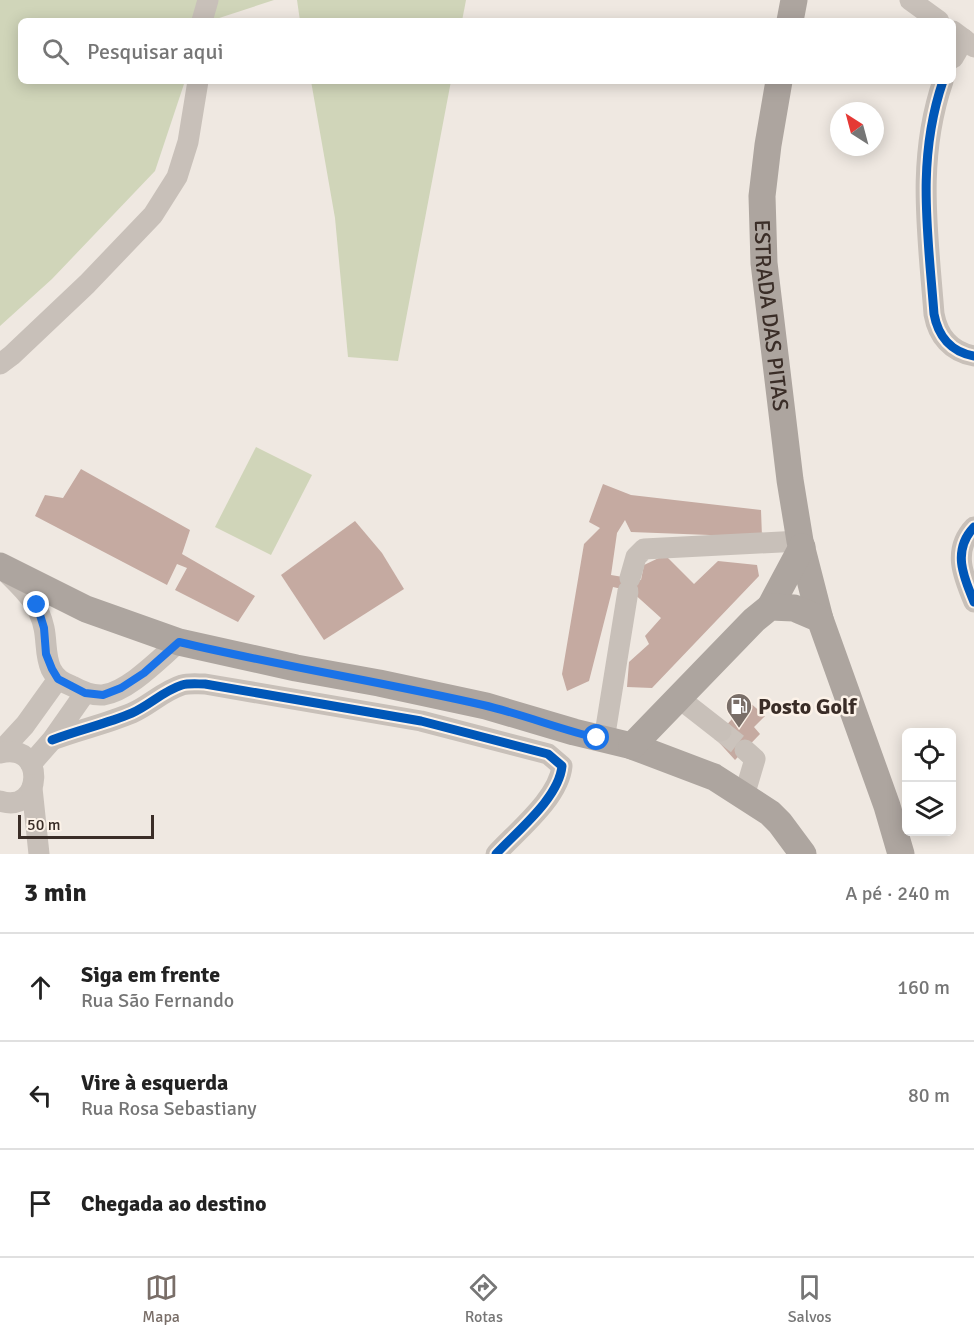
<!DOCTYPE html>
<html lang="pt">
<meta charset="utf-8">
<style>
:root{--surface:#fff;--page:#f6f6f6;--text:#222;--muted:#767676;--line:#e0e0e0;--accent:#796e68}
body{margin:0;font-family:Signika,sans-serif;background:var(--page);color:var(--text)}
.controls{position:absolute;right:18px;bottom:18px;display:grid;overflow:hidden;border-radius:9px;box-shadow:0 3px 15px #0003}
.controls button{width:54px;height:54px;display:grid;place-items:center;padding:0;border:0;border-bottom:2px solid var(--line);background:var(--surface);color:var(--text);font:30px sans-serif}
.compass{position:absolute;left:830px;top:102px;width:54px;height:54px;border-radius:50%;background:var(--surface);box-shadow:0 3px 15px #0003;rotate:324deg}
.scale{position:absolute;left:18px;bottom:15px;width:136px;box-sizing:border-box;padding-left:6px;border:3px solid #3a2d27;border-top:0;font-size:16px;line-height:21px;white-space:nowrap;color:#3a2d27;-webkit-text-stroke:4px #fcf2e8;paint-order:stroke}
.stop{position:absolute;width:18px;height:18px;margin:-14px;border:4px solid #1a73e8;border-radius:50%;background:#fff}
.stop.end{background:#1a73e8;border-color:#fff;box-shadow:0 2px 6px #0008}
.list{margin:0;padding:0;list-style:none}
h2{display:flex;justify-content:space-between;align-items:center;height:78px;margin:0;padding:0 24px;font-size:26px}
h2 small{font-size:20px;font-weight:400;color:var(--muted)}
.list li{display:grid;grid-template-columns:39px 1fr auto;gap:18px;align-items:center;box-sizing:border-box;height:108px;padding:0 24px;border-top:2px solid var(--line)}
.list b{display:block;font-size:22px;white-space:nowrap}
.list p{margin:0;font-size:20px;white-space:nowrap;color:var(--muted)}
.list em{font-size:20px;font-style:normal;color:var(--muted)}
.icon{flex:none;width:33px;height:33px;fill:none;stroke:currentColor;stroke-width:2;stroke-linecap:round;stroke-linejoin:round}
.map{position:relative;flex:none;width:974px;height:854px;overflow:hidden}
.search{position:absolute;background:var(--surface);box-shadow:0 3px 15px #0003;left:18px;right:18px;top:18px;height:66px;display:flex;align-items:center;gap:15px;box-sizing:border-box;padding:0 21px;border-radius:9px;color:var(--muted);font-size:22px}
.sheet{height:402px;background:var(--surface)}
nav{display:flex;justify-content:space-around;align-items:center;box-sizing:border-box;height:84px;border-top:2px solid var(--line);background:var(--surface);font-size:16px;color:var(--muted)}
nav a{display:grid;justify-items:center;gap:3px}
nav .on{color:var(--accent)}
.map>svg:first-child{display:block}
.green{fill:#d0d5b9}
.building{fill:#c5aaa1}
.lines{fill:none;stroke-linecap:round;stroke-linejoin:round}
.minor-tunnel{stroke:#cbc3bc;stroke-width:21;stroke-dasharray:21 10;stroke-linecap:butt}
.minor{stroke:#c8c0b9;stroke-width:21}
.major{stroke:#ada59f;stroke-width:27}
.cycleway-casing{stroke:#fcf2e8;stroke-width:13}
.cycleway{stroke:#0057b8;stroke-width:9}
.route{stroke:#1a73e8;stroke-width:8}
.labels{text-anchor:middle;stroke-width:5;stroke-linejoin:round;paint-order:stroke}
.street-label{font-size:22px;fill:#3a2d27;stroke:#fcf2e8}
.poi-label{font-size:22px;font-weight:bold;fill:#3a2d27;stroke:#fcf2e8;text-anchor:start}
</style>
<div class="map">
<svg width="974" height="854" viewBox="0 0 974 854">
<rect width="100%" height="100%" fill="#efe8e1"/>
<g class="green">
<path d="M0,0H274L210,21H21V81H185L155,171L52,279L0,326Z"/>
<path d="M297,0H466L462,21H300Z"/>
<path d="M311,81H451L398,361L348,357L335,218Z"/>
<path d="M256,447L312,475L271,555L215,527Z"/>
</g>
<g class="building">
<path d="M81,469L190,530L182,554L255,596L238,622L175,590L187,568L177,564L167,585L35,516L45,495L63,498Z"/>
<path d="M603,484L631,495L761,510L762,537L631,532L625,520L617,533L611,575L641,580L644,565L665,555L694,584L718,561L757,565L759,576L652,688L627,687L629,662L649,644L645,636L661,618L631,591L613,587L589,681L567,691L562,674L584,544L600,528L589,522Z"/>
<path d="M355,521L382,553L404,589L324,640L281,575Z"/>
<path d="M748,701L765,716L754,727L760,734L735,760L715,738Z"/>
</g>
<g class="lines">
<path class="minor-tunnel" d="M721,731L745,750"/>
<g class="minor">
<path d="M910,0L939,21"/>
<path d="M202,21L208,0"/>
<path d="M953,31L974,47"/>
<path d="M953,58L964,39"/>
<path d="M943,81C916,160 928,234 934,314C938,336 951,352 974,356"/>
<path d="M0,364L12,355L87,284L153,215L177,177L188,142L198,81"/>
<path d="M974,527C952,550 963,576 974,602"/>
<path d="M9,575C25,591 39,604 44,628C47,642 45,656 51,669C56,679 63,682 72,686C81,691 92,696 103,695C129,691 159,659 179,642"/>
<path d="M630,578L636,557L644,549L800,541"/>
<path d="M680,699L721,731"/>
<path d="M52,740C78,730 106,724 132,713C150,705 163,691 182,685C189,683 197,684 205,684L421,721L548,754L562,766C559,798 517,831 496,854"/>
<path d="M604,740L628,591"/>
<path d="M0,752L25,725L58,679"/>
<path d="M0,753C47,741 43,815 0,801"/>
<path d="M31,764L52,740L85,693"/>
<path d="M32,788L39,854"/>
<path d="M744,796L755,759L745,750"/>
</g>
<g class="major">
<path d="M790,21L794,0"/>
<path id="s1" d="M779,81L768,145L762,196L764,263L790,480L800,541L820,619"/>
<path d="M0,566L86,609L179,642L296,668L379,683L486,706L574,732L632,746L714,777L770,813L780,823L803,854"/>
<path d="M770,607L802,547"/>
<path d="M632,746L754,620L770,607L794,608L820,619L887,806L901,854"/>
</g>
<g class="cycleway-casing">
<g id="cycleway">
<path d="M943,81C916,160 928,234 934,314C938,336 951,352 974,356"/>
<path d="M974,527C952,550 963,576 974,602"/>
<path d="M52,740C78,730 106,724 132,713C150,705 163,691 182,685C189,683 197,684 205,684L421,721L548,754L562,766C559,798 517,831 496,854"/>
</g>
</g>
<use href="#cycleway" class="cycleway"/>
</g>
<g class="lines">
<path class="route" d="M37,605L44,628L46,654L52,669L58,679L85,693L103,695L121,688L144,673L179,642C280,666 382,682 483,705C522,714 559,729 597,738"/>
</g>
<defs>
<g id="fuel-pin" transform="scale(1.35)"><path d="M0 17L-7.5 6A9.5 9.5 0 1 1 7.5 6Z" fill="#796e68" stroke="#fcf2e8"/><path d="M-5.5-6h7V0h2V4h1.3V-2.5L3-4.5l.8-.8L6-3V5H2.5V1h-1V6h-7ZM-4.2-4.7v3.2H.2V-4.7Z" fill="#fff"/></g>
</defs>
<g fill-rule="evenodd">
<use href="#fuel-pin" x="739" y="706"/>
</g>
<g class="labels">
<g class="street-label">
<text dy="8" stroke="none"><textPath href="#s1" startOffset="236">ESTRADA DAS PITAS</textPath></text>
</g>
<g class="poi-label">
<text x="758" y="714">Posto Golf</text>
</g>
</g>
</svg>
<div class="controls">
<button><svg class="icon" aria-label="locate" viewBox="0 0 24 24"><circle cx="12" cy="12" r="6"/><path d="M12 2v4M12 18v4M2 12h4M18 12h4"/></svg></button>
<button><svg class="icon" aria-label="layers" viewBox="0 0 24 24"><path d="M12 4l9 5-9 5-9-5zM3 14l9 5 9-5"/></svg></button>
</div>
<svg class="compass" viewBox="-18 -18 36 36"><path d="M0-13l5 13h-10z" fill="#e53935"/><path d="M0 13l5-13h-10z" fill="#767676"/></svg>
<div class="scale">50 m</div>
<div class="stop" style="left:597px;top:738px"></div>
<div class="stop end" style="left:37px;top:605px"></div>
<div class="search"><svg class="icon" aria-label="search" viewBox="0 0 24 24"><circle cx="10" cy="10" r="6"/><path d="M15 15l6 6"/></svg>Pesquisar aqui</div>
</div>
<section class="sheet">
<h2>3 min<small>A pé · 240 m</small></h2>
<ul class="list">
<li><svg class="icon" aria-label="ahead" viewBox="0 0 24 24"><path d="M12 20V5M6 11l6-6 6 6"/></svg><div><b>Siga em frente</b><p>Rua São Fernando</p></div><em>160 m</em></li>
<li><svg class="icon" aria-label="left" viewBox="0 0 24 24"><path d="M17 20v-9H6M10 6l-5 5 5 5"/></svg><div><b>Vire à esquerda</b><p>Rua Rosa Sebastiany</p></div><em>80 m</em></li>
<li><svg class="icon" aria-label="arrive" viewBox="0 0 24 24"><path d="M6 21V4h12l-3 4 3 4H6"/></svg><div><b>Chegada ao destino</b></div></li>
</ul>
</section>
<nav>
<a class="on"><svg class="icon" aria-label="map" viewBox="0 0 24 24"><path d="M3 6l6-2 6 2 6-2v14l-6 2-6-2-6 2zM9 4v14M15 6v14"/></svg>Mapa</a>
<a><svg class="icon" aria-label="directions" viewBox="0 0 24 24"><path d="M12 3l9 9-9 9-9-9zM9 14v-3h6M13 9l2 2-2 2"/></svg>Rotas</a>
<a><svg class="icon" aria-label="saved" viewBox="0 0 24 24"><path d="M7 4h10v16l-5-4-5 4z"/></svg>Salvos</a>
</nav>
